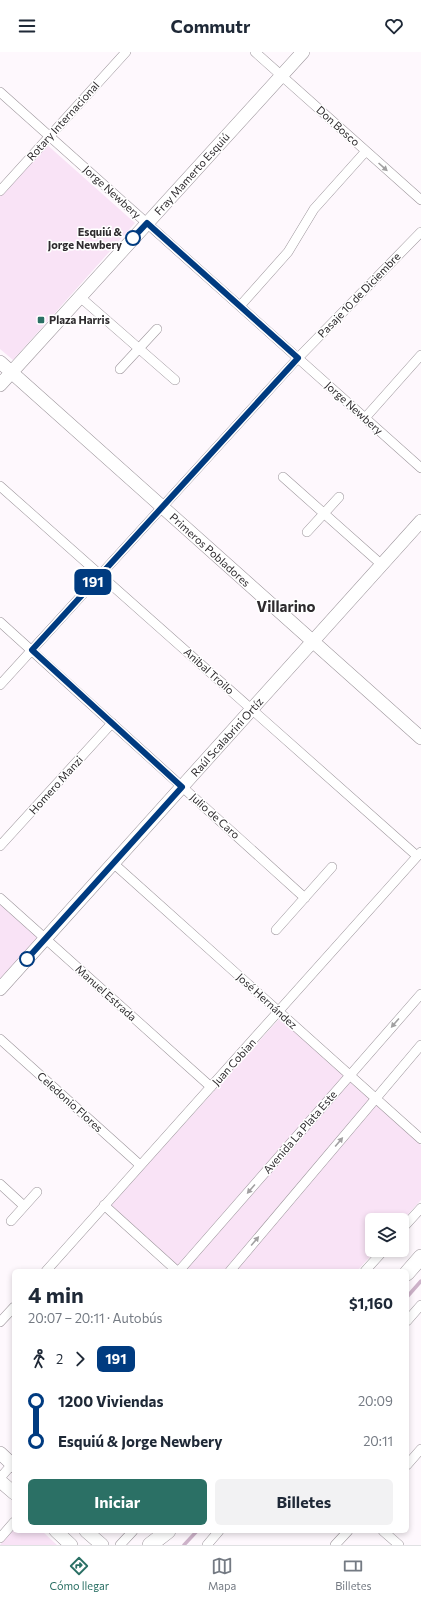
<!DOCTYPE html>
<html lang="es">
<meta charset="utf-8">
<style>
body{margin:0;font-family:Commissioner,sans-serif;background:#f2f2f3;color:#1f2937;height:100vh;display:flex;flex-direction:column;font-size:15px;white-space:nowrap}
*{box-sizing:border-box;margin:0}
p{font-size:13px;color:#747a83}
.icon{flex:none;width:22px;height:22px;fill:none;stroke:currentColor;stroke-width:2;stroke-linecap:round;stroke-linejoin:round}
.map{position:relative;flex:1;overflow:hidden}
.details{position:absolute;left:12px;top:1217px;width:397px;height:264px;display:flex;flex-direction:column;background:#fff;border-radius:6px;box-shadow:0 2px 6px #0003}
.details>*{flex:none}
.badge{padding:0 8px;border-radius:6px;font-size:14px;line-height:26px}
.controls{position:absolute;left:365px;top:1161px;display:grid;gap:8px}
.controls a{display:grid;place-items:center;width:44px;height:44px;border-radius:6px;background:#fff;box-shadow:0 2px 6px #0003;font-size:20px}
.map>.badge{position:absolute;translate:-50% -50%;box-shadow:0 0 0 2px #fff}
.legs{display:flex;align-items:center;gap:6px;height:44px;padding:0 16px;font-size:13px}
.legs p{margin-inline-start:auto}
.summary{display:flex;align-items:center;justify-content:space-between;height:68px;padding:0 16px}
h1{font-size:22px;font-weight:700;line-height:30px}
.button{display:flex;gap:8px;margin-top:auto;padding:8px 16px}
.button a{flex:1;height:46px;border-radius:6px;background:#2b7065;color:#fff;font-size:16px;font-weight:700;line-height:46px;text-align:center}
.button a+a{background:#f2f2f3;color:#1f2937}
ul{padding:0 16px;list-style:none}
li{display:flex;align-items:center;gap:14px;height:40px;font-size:15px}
li i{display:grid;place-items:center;width:6px;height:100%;margin:0 5px;background:currentColor}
li i::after{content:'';width:10px;height:10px;margin:-5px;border:3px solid;border-radius:50%;background:#fff}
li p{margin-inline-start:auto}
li:first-child i{background:linear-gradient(#0000 50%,currentColor 0)}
li:last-child i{background:linear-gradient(currentColor 50%,#0000 0)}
header{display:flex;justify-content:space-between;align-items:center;height:52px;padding:0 16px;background:#fff;font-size:18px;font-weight:700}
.dock{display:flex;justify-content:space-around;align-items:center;height:56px;border-top:1px solid #e0e1e3;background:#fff;font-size:11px;color:#747a83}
.dock a{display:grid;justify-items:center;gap:2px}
.dock .active{color:#2b7065}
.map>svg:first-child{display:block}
.green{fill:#f9e3f6}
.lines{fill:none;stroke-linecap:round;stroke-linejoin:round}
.stream{stroke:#cdb2c9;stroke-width:3.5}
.street-casing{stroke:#9c959b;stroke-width:10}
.secondary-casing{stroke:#9c959b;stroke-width:14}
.primary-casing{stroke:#9c959b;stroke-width:16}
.street{stroke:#fff;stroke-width:9}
.secondary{stroke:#fff;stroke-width:13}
.primary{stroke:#fff;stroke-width:15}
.oneway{fill:#a1a0a1}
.line-1-casing{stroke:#fff;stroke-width:9}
.line-1{stroke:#003b80;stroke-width:6}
.stop-1-dot{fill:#fff;stroke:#003b80;stroke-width:2}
.poi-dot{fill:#2b7065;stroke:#fff;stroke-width:1.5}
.labels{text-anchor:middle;stroke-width:3;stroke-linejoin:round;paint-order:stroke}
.street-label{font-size:11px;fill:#2e2b2e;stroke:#fff}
.stop-label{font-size:11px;font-weight:bold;fill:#2e2b2e;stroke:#fff;text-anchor:end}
.poi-label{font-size:11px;font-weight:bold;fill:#2e2b2e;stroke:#fff;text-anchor:start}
.district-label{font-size:15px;font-weight:bold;fill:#2e2b2e;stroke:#fff}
</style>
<header><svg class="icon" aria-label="menu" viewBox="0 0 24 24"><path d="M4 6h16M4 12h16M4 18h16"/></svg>Commutr<svg class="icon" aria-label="heart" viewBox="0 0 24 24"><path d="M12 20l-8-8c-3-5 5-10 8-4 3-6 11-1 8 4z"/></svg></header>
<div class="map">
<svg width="421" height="1493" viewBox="0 0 421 1493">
<rect width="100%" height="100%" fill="#fef8fd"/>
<path class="green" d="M45,91l90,80 -122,137 -13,-11v-155z
M0,846l45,41 -45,50z
M280,966l141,127v55l-19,21v-1h-30v30h4l-19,21h-173l-73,-66z
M14,1476v3h28l15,14h-57z"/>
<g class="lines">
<path class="stream" d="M407,1245l14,-16
M184,1493l13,-14"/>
<g class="street-casing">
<path id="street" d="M255,0l166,148
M0,40l421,376
M0,139l126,-139
M80,245l95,83
M240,254l48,-54 26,-43 52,-58
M120,317l37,-40
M365,366l56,-63
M283,425l99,88
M0,434l417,370
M307,480l32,-35
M0,570l305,276
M0,633l298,-327 123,-126
M0,794l112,-123
M113,811l308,276
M0,846l211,189
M276,878l56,-63
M0,987l140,126
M0,1132l24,22
M104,1153l73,66
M11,1169l26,-29
M402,1177l19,-21
M46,1219l375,-419
M179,1219l242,-277
M230,1219l191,-226
M365,1219l19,-21
M407,1269l14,-16
M0,1270l14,-15
M407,1413l14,-16
M0,1426l14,-16
M383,1479l16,14
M0,1486l14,-16
M120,1493l13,-14
M207,1493l12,-14
M335,1493l13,-14"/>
</g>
<g class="secondary-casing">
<path id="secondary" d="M0,310l421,376
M0,333l303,-333
M0,937l421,-468
M0,1401l14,13
M0,1429l14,12
M56,1479l15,14
M86,1479l16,14"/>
</g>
<g class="primary-casing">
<path id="primary" d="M407,1221l14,-16
M150,1493l18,-14"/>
</g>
<use href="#street" class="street"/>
<use href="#secondary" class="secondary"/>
<use href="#primary" class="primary"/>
</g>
<defs><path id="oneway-solid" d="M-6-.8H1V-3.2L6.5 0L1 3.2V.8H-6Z"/></defs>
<g class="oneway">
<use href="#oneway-solid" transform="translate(383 115) rotate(42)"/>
<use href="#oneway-solid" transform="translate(395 971) rotate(131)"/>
<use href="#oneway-solid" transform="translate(339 1090) rotate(-50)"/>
<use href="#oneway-solid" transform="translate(251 1137) rotate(131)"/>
<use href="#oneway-solid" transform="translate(255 1189) rotate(-50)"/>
</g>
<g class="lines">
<g class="line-1-casing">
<path id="line-1" d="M27,907l155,-172 -150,-137 266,-292 -151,-135 -14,15"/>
</g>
<use href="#line-1" class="line-1"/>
</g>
<g class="stop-1-dot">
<circle cx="133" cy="186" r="7"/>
<circle cx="27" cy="907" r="7"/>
</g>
<rect class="poi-dot" x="37" y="264" width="8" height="8" rx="2"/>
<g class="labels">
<g class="street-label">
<text transform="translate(63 69) rotate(-48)" y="4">Rotary Internacional</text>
<text transform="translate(338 74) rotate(42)" y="4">Don Bosco</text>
<text transform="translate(192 122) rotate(-48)" y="4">Fray Mamerto Esquiú</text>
<text transform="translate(112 140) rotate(42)" y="4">Jorge Newbery</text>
<text transform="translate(359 243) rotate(-46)" y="4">Pasaje 10 de Diciembre</text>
<text transform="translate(354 356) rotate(42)" y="4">Jorge Newbery</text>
<text transform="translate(210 498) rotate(42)" y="4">Primeros Pobladores</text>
<text transform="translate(209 619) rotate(42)" y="4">Anibal Troilo</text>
<text transform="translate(227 685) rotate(-48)" y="4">Raúl Scalabrini Ortíz</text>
<text transform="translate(56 733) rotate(-48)" y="4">Homero Manzi</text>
<text transform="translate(215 764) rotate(42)" y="4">Julio de Caro</text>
<text transform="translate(106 941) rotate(42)" y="4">Manuel Estrada</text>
<text transform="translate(267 949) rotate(42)" y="4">José Hernández</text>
<text transform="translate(234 1010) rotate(-48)" y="4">Juan Cobian</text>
<text transform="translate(70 1050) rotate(42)" y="4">Celedonio Flores</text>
<text transform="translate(300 1080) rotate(-49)" y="4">Avenida La Plata Este</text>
</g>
<g class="stop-label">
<text x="122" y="184">Esquiú &amp;<tspan x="122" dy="13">Jorge Newbery</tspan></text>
</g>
<g class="poi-label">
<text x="49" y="272">Plaza Harris</text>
</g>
<g class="district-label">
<text x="286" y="560">Villarino</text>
</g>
</g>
</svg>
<div class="controls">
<a><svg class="icon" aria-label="layers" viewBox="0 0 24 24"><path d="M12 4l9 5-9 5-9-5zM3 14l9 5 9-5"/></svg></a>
</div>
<b class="badge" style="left:93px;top:530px;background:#003b80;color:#fff">191</b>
<section class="details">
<div class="summary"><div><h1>4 min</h1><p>20:07 – 20:11 · Autobús</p></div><b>$1,160</b></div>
<div class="legs"><svg class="icon" aria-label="walk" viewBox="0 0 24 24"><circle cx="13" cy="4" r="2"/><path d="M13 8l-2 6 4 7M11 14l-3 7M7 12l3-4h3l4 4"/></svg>2<svg class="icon" aria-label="forward" viewBox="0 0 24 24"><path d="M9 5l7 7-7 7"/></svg><b class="badge" style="background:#003b80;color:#fff">191</b></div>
<ul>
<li><i style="color:#003b80"></i><b>1200 Viviendas</b><p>20:09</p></li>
<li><i style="color:#003b80"></i><b>Esquiú &amp; Jorge Newbery</b><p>20:11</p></li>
</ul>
<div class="button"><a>Iniciar</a><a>Billetes</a></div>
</section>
</div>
<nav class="dock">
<a class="active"><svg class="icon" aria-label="directions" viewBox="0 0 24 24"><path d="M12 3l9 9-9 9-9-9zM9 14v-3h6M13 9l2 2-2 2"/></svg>Cómo llegar</a>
<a><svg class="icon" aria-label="map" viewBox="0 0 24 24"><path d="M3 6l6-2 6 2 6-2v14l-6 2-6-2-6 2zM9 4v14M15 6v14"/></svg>Mapa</a>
<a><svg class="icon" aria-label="tickets" viewBox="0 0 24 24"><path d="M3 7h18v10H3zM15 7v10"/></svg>Billetes</a>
</nav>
